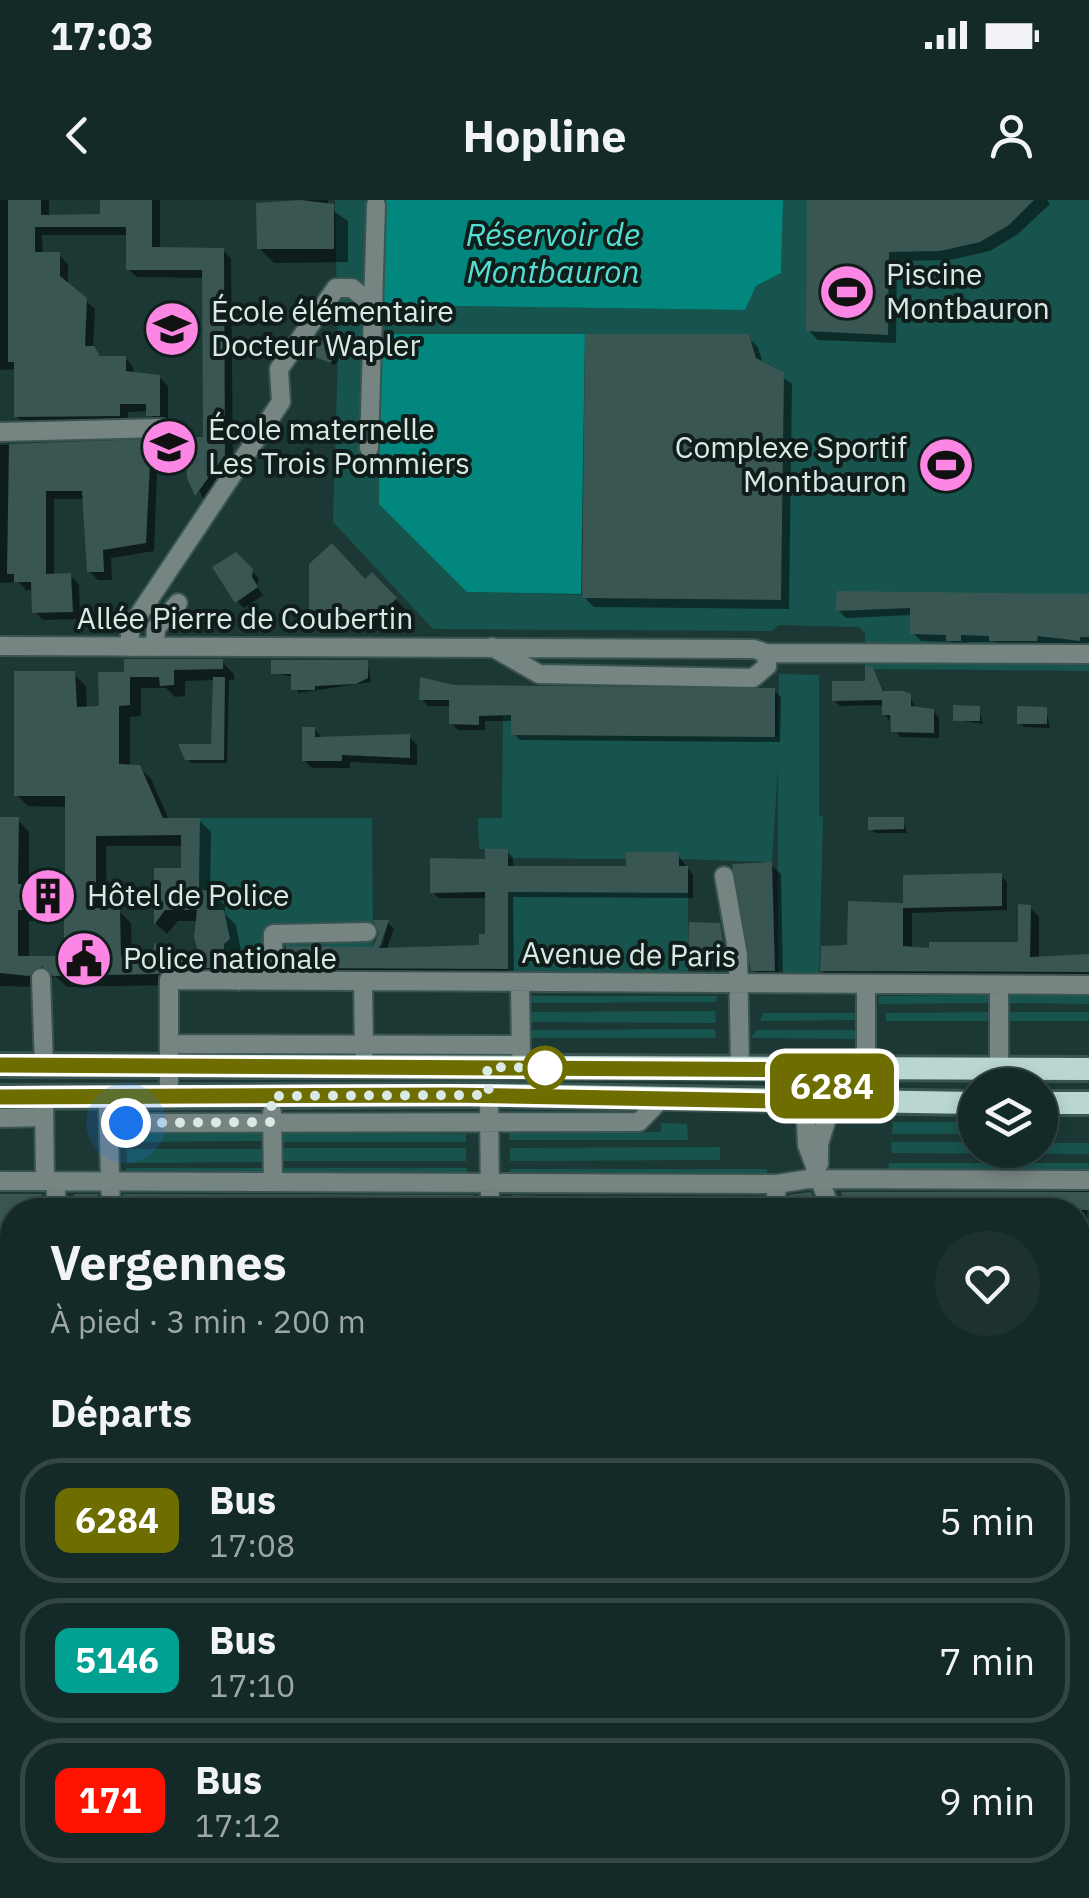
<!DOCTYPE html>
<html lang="fr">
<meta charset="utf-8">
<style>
body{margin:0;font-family:"IBM Plex Sans",sans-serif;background:#1d3230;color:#f1f3f6;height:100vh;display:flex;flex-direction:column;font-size:38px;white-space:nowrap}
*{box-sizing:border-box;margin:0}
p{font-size:32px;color:#9da7a8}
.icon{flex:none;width:55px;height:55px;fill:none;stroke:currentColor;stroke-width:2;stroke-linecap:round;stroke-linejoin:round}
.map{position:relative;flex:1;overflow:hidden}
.panel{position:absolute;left:0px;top:998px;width:1090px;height:702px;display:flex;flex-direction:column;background:#142a28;border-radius:40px 40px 0 0;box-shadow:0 5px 15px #0003,0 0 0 2px #334645}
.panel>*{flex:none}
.badge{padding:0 20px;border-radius:15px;font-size:35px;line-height:65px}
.fabs{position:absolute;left:958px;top:868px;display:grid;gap:20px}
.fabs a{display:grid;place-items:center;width:100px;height:100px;border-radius:50%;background:#142a28;box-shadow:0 5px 15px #0003,0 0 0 2px #334645;font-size:50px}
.you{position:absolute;width:50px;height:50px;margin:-25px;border:8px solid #fff;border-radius:50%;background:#1a73e8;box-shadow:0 0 0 15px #1a73e833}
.map>.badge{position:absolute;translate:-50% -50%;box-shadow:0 0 0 5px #fff}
h2{padding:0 50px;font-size:38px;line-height:90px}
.round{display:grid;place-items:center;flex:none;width:105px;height:105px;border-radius:52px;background:#1d3230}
.summary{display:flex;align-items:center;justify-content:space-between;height:170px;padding:0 50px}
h1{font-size:48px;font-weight:700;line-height:75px}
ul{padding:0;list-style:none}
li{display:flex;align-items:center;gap:30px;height:125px;margin:0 20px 15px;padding:0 30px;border:5px solid #334645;border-radius:40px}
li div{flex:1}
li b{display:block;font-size:38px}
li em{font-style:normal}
li .badge{min-width:110px;font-weight:700;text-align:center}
.status{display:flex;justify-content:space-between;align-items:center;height:70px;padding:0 50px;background:#142a28;direction:ltr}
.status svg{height:28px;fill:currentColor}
header{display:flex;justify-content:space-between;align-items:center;height:130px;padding:0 50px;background:#142a28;font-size:45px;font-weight:700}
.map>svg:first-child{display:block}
.green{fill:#18544e;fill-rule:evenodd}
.water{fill:#01877d}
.shadow{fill:#0007;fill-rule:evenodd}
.building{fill:#395653;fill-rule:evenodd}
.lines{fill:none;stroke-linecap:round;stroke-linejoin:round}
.minor-casing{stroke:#395451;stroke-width:22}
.major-casing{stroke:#395451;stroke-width:28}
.minor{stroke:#768482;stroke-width:18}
.major{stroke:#bad6d1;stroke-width:22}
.rail-casing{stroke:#98adaa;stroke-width:9}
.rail{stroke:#101d1b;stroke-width:5;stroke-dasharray:15;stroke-linecap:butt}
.line-casing{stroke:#fff;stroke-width:22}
.line{stroke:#6e6e00;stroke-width:15}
.walk{stroke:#d8e9e6;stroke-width:10;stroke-dasharray:0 18}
.stop-dot{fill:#fff;stroke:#6e6e00;stroke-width:5}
.labels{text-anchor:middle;stroke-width:8;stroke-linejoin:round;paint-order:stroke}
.poi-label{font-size:30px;fill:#d8e9e6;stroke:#101d1b;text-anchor:start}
.street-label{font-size:30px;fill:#d8e9e6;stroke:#101d1b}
.water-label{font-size:32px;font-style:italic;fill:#53e0d2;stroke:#101d1b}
</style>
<div class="status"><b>17:03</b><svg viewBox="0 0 49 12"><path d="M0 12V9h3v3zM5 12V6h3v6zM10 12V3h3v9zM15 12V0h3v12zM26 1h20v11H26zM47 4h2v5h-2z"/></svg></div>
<header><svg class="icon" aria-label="back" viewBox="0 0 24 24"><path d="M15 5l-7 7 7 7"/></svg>Hopline<svg class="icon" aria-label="person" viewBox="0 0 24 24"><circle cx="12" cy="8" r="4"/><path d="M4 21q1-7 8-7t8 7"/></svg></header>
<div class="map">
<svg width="1089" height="1698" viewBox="0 0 1089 1698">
<rect width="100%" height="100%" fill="#1b3835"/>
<path class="green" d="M335,0h49l-1,105 362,5 11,-24 25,-13 2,-73h306v471l-224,-2v-36l-6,-6 -80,-2 -7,6 -339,-2 -100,-107 5,-171zM381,134h368l8,24 26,13 -2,229 -314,-8z
M779,474l40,1v141l4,1 -4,161h-41v-210l-6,94 -93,-3 -1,-7h-51l-1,7 -118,-1 -1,-9h-28l-1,-31h24l1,-103h8l1,20 266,2z
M200,618h172l1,130 -92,-2 -1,31h-66v-19l10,-1v-13l6,-5 -6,-29h-9l-1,-19h-15z
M508,692l180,1v85l-180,-1z
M993,795v8l-115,1 1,-8z
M1006,795h83v9l-83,-1z
M526,796h191l-1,6 -190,1z
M715,811l1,12 -191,-1v-10z
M993,812l1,9h-108v-8z
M1006,812h83v9h-83z
M763,813h95v7l-98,1z
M715,829l1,9h-191v-8z
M756,830h102l-1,9 -106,-1z
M893,922h82v12h-83z
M661,923l26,1 1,16h-179v-7l152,-1z
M126,933h143v8l-142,1z
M277,933l189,1v8h-189z
M891,942h84v8h65v-7h49v11l-197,-1z
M720,947v13l-210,1v-13z
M276,948h190v13h-190z
M127,949h143v13l-143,1z
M889,963h200v11l-201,-1z
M126,968h143v8l-142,1z
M277,968h190v9h-190z
M510,969h257v8l-257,-1z
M1078,1047h11l-1,72 -3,-23 -7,1z
M0,1148h12v100l-12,-8z
M1089,1164v92l-11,2v-92z"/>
<path class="water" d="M384,0h399l-2,73 -25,13 -11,24 -363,-5z
M380,134h205l-4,260 -114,-2 -88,-88z"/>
<path class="shadow" d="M0,0h49v17h53v-17h58v50h63l8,9 2,205 -28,38 -16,-32 -32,1 -3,80 -43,7 1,22h-14l-9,-9 -4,-72h-31v77l16,-1 9,9 1,35 -37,1 -8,-8 -1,-22h-8l-8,-8 -18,1v-138l205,-5 -1,-162 -67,-1 -9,-8 1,-34h-87l1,19 16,1 9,9v21l27,24 -2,39 10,10h22l8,9v7l26,3 9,9v37l-11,1 -8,-13 -21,1v11l-103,1 -9,-8v-47l-16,1z
M303,0h25v7l20,14v41l-74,1 -15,-15 44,-42z
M810,0h237l3,4 -32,30 -28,17 -40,9 -53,1 -1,82 -78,-3 -10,-10z
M748,137l10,10 5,17 29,20 -3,225 -195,-2 -10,-10z
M336,152l4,5 -5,8 -26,-12z
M235,355l24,23 -2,8 6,9 -19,13 -7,-7z
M372,375l33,34 -22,22 -11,-1 -7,-6 -43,1 -10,-10z
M1089,396v49l-90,3 -5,-6h-26v6h-11l-6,-6 -30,-1 -8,-8v-18l-67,3 -8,-8z
M222,462l12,12v6h-5l-2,83h-36l-4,-4 27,-12 1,-67 -30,1v15l-10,1 -9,-9h-25v28l-11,1v50h9l12,12 18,41h30l12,12 -1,61 15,12v9l11,11 5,26 -6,5v13h-10v10l-54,6 -104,2 -12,-11 -14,11 -41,-1v-166h18l11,12v54h38v-79l-39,-1 -12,-12 58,-120 12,12 1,23h15l24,-35zM106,646h78v25l-28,-1v54l11,10 11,-13h20l4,37 -70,1 -1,-36 -12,-12h-12zM29,721h38v37l-38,1z
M367,462l4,20 -73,11 -4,-16 -21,-4z
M871,468l15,26 24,2 6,13 17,2 6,6v21l-39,-1 -15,-23v-9l-45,1 -6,-6 34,-17z
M454,488l320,3 7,6 -1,45 -260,-2 -6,-6v-13h-29v9h-27l-7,-7v-17h-23l-6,-7z
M979,508l4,16 -27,-4z
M1046,509l4,19 -26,-1 -5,-4z
M314,529l9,10 85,-3 9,9v20l-67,-3v6h-38l-8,-8z
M903,620l4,13h-32l-4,-4z
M507,651l6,7v11l116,-1 49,-13 15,20v23l-180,-1 1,78 -219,-1 -7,-7 94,-21 6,-23 6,6 -8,22 95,-3 7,-12v-38h-49l-7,-6z
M771,665l10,9 2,105h-20l-10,-10z
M1001,676l6,6v28l-95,3v36l108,-5 10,-37 9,10v42l50,-2v24l-257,-1 -10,-10 80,-64 4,3v-32z
M718,725l10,32h-33l-5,-5z
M1089,991l-6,76 6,6v18l-11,2v-83h-229l-5,-16z
M0,995l41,1 9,9v5h-38v146h-12z
M472,998l9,12h-355z
M514,998h26l8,12h-34z
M0,1200l5,5v39l-5,-3z
M1089,1270v54l-11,-47v-4z
M0,1297l12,8v90l-12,-1z
M1078,1449l11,9v110l-11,-5z
M0,1451h12v88l-12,-1z
M1078,1592h11v40l-6,1 6,9v56h-8l-3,-12z
M0,1602h12v49h-12z
M39,1688h41l-1,10h-41z
M104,1688l88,5v-5h51v9l20,1h-160z
M316,1688h90l-9,10h-65z
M442,1688h60l-7,10 -12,-5 -4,5h-46z
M526,1688h69l8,10h-83z
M686,1688h36l-1,10h-19z
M736,1688h34v10h-33z
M794,1688h205v10h-119l-2,-10 -25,6 1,4h-60z
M1013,1688h37l4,10h-38z"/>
<path class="building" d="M8,0h33v15l59,-1v-14h52v47l72,1 1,207 -30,41 -8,-18 -1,-15h-36l-4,80 -43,7 1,22h-17l-5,-81h-36v83l25,-1 2,39 -41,1 -1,-31h-17v-8h-7l2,-130 194,-7 -1,-167h-76v-43h-91v25h25v24l27,22 -2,48h9l6,10h26v15l34,4v41h-14v-12h-26v12l-106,1v-55h-6z
M301,0l33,4v45h-77l-1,-46z
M807,0h227l-25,25 -29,17 -40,9 -51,1 -1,83 -82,-4z
M585,134h164l7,24 28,14 -3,228 -199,-2z
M317,136l21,15 -8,12 -24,-10z
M332,343l33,36 7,-7 25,26 -24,24h-13l-6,-7 -45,1v-52z
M236,352l17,17 -1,8 6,10 -23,16 -23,-36z
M837,391l252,3v43h-9v4l-42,-5 -1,5h-48v-5l-28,-1v6h-15v-6l-36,-1v-26l-75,3z
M124,459h99v10l-49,1v15l-14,1 -1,-9h-29v28l-11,1v58l21,1 23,53h37l-1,72 15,1 1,19h9l6,29 -6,5v14h-10v10h-45l-11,6 -105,2 -11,-10 -13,10 -29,-3v-156h19l-1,67 47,-1v-87h-51v-125h61l2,36 22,-1 -1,-34h26zM181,635v33h-27v57l11,-15h32l-3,27 5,18 -32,1 -13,-14v15l-33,-1 -1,-48h-24v-72zM18,710h46v46h-46z
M271,460h97v18l-12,6 -41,2v4h-24v-16h-20z
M865,466h7l11,25h20l8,3v12l23,3v24l-43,-1 -1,-17h-8v-15l-50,1v-20h33z
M213,477h12l-1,83h-39l-7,-16h33z
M420,477l34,8 321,3v49l-264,-2v-20l-32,1v9l-30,-1v-24h-30z
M953,505l27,1v15h-27z
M1017,506l30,1v17h-30z
M302,527h13v10l95,-3v24l-68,-3v6h-40z
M868,617h36v12l-36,1z
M485,649h23v17h118v-14h53v14h9v27l-180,-1v77l-222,-1v-22l87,1 6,-14 -6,-13h16l-10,28 100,-3v-11h6v-42l-55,1v-35l55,1z
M772,662l3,109h-24l-19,-107z
M1002,673v33l-99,2v-33z
M848,701l55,2v43l26,2v-6h89v-38l13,1 -1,52 59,-3v18l-269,-1 1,-25 26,-1z
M689,722l31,1 5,31 -37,-1z
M811,992l7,18h-30l1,-15z
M841,992h248v18h-242z
M0,994h42v12h-26l-4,4v138h-12z
M74,994h24v16h-24z
M123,994l350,1v15h-350z
M511,995l30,1 1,13 -31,1z
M592,996h172l-1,14h-171z
M0,1294l12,8v86h-12z
M12,1448v86l-12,-2v-83z
M0,1599h12v46l-12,-1z"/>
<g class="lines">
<g class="minor-casing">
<path id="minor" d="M0,232l162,-4
M369,248l7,-243
M0,446l754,3 12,4 323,1
M130,447v-19l151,-226 -2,-33 57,-81h16l23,19
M155,447l1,-19 22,-25
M492,447l47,27 214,4 14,-12 -1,-13
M724,676l14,79 2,113
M41,778l3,88
M239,781v-13l34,1v-35l94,-2
M363,783l1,69
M520,784l1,69
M866,786v84
M999,786v83
M170,844l350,1
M489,895l1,115
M44,897l1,84
M169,898v-118l920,5
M805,902l2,43 24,65
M108,906l3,104
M108,909l18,14 513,-1 24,-25
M272,912l1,69
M0,918l44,-1
M819,964v-20l13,-42
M0,981l777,3 31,-5 281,1
M56,1010v-29
M775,1010l2,-26
M1078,1578h11
M1062,1688l3,10
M605,1690l2,-2
M84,1698l1,-10
M412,1698l9,-10
M718,1698l1,-10
M775,1698l2,-10"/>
</g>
<g class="major-casing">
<path id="major" d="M0,865l1089,4
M0,897l489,-2 486,8
M1040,903h49
M0,1266l12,8
M648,1688l16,10"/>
</g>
<use href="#minor" class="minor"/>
<use href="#major" class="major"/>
<g class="rail-casing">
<path id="rail" d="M1078,1425h11
M0,1434l12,-1"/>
</g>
<use href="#rail" class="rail"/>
</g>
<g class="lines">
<g class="line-casing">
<path id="line" d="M0,865l832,5v32l-382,-7 -450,2"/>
</g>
<use href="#line" class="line"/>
<path class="walk" d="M126,923l146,-1 -1,-26 218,-1 -2,-28 58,1"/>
</g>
<defs>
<g id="stadium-disc" transform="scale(2.875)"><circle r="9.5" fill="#fc86e3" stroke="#101d1b"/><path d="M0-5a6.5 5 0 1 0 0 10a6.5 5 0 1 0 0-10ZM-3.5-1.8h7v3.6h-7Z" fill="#111"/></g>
<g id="school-disc" transform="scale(2.875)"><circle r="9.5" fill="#fc86e3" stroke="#101d1b"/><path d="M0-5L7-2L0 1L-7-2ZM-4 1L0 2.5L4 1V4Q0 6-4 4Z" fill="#111"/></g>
<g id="building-disc" transform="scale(2.875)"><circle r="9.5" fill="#fc86e3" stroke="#101d1b"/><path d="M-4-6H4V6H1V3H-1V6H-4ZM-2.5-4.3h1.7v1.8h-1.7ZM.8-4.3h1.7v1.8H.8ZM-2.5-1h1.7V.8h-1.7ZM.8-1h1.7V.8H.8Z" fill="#111"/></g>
<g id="civic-disc" transform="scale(2.875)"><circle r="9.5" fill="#fc86e3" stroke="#101d1b"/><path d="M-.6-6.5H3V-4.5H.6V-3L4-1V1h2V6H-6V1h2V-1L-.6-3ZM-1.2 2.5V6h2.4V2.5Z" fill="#111"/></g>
</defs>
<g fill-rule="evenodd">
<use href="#stadium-disc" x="847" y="92"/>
<use href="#school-disc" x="172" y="129"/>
<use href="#school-disc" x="169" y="247"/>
<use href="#stadium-disc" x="946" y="265"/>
<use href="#building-disc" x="48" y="696"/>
<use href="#civic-disc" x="84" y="759"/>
</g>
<circle class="stop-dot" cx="545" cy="868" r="20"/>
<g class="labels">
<g class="poi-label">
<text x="886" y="85">Piscine<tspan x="886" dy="34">Montbauron</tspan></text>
<text x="211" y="122">École élémentaire<tspan x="211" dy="34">Docteur Wapler</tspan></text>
<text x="208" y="240">École maternelle<tspan x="208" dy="34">Les Trois Pommiers</tspan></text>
<text x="907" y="258" text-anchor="end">Complexe Sportif<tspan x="907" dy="34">Montbauron</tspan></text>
<text x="87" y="706">Hôtel de Police</text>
<text x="123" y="769">Police nationale</text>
</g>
<g class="street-label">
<text x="245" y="429">Allée Pierre de Coubertin</text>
<text transform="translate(629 755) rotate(1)" y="10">Avenue de Paris</text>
</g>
<g class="water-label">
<text x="553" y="46">Réservoir de<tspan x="553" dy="37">Montbauron</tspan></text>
</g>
</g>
</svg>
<div class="fabs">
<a><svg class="icon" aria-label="layers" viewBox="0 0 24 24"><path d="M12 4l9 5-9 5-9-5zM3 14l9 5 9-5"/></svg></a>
</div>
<div class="you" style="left:126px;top:923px"></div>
<b class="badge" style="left:832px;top:886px;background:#6e6e00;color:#fff">6284</b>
<section class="panel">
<div class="summary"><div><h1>Vergennes</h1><p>À pied · 3 min · 200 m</p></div><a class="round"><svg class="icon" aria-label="heart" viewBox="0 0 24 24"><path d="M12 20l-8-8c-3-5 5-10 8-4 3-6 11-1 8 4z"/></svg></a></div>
<h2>Départs</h2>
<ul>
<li><span class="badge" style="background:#6e6e00;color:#fff">6284</span><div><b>Bus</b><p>17:08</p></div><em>5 min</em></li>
<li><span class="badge" style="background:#00a092;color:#fff">5146</span><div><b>Bus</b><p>17:10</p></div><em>7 min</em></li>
<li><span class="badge" style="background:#ff1300;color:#fff">171</span><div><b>Bus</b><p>17:12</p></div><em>9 min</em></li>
</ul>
</section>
</div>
